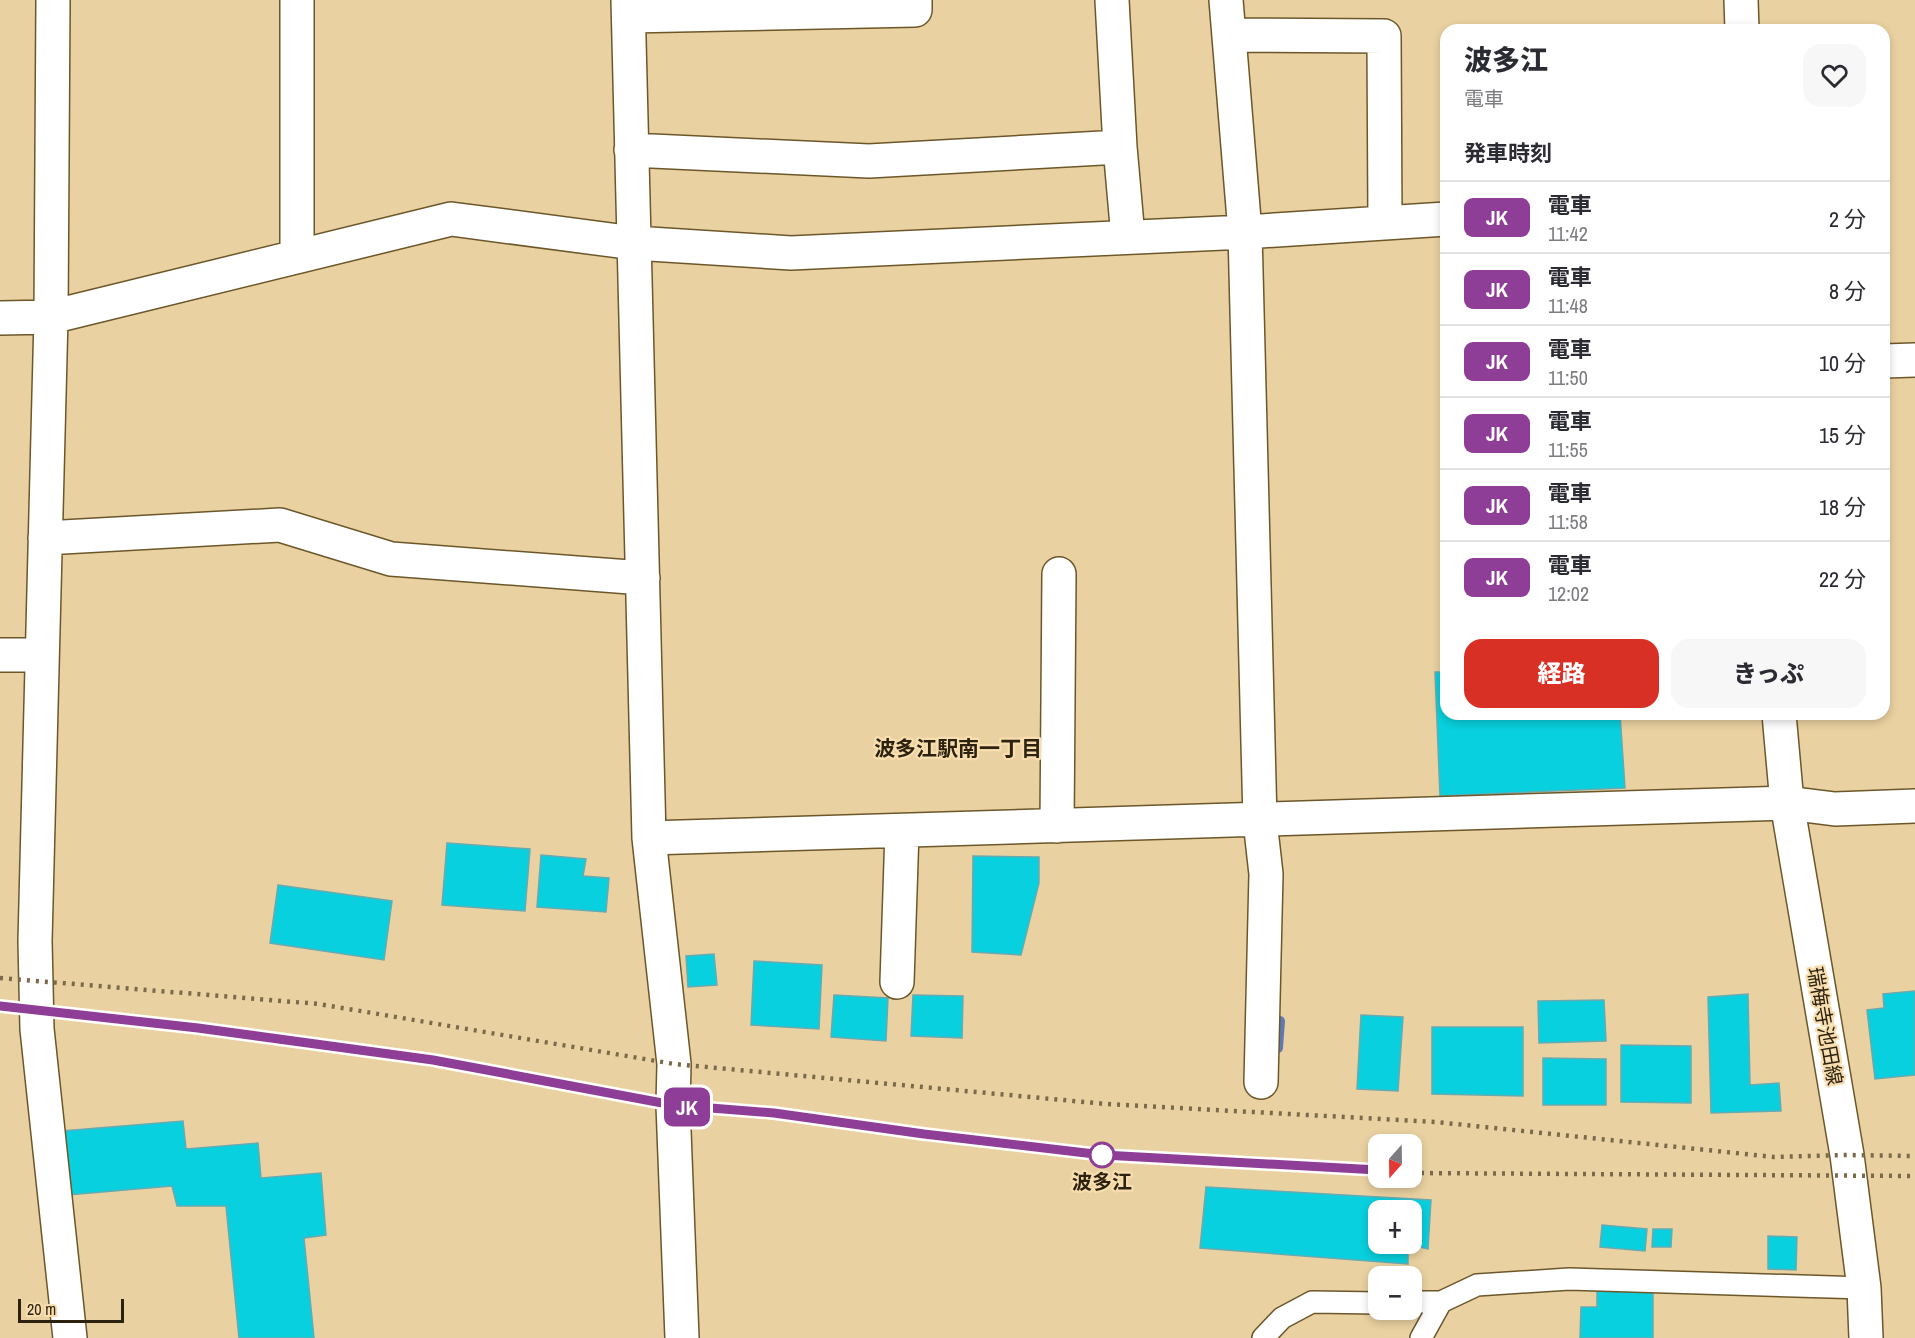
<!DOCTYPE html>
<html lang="ja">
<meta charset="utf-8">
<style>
body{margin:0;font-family:"Archivo Narrow","Noto Sans JP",sans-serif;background:#f7f7f7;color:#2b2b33;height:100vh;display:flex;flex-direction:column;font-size:22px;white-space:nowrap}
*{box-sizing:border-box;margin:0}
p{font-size:20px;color:#7c7c81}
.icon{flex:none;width:33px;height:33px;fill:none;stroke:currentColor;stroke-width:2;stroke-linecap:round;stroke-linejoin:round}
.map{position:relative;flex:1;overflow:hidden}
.panel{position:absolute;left:1440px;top:24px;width:450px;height:696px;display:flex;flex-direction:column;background:#fff;border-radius:18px;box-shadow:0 3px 9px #0003}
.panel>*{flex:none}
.badge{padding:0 12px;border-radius:9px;font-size:21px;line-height:39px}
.needle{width:39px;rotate:200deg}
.tools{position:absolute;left:1368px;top:1134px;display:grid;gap:12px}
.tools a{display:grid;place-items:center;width:54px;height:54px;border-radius:12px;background:#fff;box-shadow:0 3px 9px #0003;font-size:30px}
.scale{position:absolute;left:18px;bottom:15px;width:106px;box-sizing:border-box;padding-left:6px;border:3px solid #2c220f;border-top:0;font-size:16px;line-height:21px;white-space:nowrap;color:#2c220f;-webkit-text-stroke:4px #f8deae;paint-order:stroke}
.map>.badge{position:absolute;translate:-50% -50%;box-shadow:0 0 0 3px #fff}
h2{padding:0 24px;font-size:22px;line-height:54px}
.round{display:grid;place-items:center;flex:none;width:63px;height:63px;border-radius:18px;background:#f7f7f7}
.overview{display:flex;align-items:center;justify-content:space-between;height:102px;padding:0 24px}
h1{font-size:28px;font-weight:800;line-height:45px}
.action{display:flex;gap:12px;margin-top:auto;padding:12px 24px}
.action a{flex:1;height:69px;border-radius:18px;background:#d93025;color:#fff;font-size:24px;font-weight:800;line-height:69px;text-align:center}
.action a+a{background:#f7f7f7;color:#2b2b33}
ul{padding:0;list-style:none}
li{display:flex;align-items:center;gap:18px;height:72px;padding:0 24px;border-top:2px solid #e1e1e2}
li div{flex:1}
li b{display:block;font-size:22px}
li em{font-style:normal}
li .badge{min-width:66px;font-weight:700;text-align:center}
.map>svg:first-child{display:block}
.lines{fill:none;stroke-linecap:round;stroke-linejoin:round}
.stream{stroke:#607ab0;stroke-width:10}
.building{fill:#09d0de;stroke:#67aab0;stroke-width:1.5;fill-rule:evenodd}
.service-casing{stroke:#6c572a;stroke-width:24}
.minor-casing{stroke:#6c572a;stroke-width:36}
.secondary-casing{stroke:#6c572a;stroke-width:36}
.service{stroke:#fff;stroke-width:21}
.minor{stroke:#fff;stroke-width:33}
.secondary{stroke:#fff;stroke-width:33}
.rail{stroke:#7a6a4b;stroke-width:4.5;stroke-dasharray:3 6;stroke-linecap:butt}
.line-casing{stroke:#fff;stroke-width:14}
.line{stroke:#8f3e97;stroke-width:9}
.stop-dot{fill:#fff;stroke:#8f3e97;stroke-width:3}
.labels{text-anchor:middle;stroke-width:4.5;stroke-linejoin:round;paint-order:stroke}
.street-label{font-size:20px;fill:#2c220f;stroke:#f8deae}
.stop-label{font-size:20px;font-weight:bold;fill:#2c220f;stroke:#f8deae}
.neighbourhood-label{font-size:21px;font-weight:bold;fill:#2c220f;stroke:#f8deae}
</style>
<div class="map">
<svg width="1915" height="1338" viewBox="0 0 1915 1338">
<rect width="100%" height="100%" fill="#ead1a1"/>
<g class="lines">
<path class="stream" d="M1278,1048l2,-27"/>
</g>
<path class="building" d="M1435,672h11v42h174l5,74 -185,8z
M447,843l83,6 -5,62 -83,-6z
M541,855l45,4 -3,17 26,2 -3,34 -69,-5z
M973,856l66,1v26l-18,72 -49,-3z
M278,885l114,16 -8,59 -114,-17z
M714,954l3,31 -29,2 -2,-31z
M754,961l68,4 -3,64 -68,-4z
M1915,991v84l-40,4 -8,-69 17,-2 -1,-14z
M1748,994l2,91 29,-2 2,28 -70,2 -3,-116z
M834,995l54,3 -2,43 -55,-4z
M913,995l50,1 -1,42 -51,-2z
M1604,1000l2,41 -67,2 -1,-42z
M1361,1015l42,2 -5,74 -41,-2z
M1432,1027h91v69l-91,-2z
M1621,1045l70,1v57l-70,-1z
M1543,1058l63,1v46h-63z
M183,1121l3,28 72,-6 3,35 60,-5 5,62 -22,3 10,100h-75l-13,-132h-49l-5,-20 -104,9 -6,-64z
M1206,1187l225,13 -3,49 -20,-5v20l-208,-16zM1378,1210h34v34h-34z
M1602,1225l45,4 -2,22 -45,-4z
M1653,1229h19l-1,18h-19z
M1768,1236l29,1 -1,33 -28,-1z
M1597,1291l56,1v46h-73l1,-31h16z"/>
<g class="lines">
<g class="service-casing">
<path id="service" d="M1412,1302h29l36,-17 92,-6 295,9
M1263,1338l19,-20 30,-16 66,1
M1421,1338l20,-36"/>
</g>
<g class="minor-casing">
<path id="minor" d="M53,0l-2,317 -16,624 2,88 33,309
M628,0l21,838 25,226 -1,41 9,233
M1112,0l8,147
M1226,0l19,232 15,589 6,53 -5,208
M629,16l286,-6v-10
M1229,35l155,1 1,187
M631,150l238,11 251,-14 8,90
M297,256v-256
M0,318l51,-1 400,-98 183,24 157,10 454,-21 201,-13
M1884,361l31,-1
M45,538l235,-13 111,34 252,19
M0,655h42
M1057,826l2,-252
M649,838l1138,-35 48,6 80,-3
M897,982l5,-151"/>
</g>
<g class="secondary-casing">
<path id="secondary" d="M1741,0l1,30
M1779,714l8,89 60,352 17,133 2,50"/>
</g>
<use href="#service" class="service"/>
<use href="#minor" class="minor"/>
<use href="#secondary" class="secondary"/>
<path class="rail" d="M0,978l319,26 355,60 432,40 330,18 338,35 73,-2 68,1
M0,1005l198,23 235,33 240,44 101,8 150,21 179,21 275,15
M1412,1173l503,3"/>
</g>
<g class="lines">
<g class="line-casing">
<path id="line" d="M0,1006l198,22 235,32 240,45 101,8 150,21 179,21 275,15"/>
</g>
<use href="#line" class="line"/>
</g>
<circle class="stop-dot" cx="1102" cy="1155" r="12"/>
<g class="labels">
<g class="street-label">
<text transform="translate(1825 1026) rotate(80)" y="7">瑞梅寺池田線</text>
</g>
<g class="stop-label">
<text x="1102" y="1189">波多江</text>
</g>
<g class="neighbourhood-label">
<text x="958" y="756">波多江駅南一丁目</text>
</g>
</g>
</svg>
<div class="tools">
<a><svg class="needle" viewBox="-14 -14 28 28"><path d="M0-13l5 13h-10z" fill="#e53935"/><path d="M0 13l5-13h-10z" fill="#7c7c81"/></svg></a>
<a>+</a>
<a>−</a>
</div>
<div class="scale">20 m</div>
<b class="badge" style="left:687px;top:1107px;background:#8f3e97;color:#fff">JK</b>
<section class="panel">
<div class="overview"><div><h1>波多江</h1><p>電車</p></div><a class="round"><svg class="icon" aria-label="heart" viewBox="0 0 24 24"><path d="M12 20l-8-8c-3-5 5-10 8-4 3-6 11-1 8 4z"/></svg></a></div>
<h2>発車時刻</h2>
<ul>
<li><span class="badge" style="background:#8f3e97;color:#fff">JK</span><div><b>電車</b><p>11:42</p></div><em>2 分</em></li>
<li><span class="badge" style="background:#8f3e97;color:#fff">JK</span><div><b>電車</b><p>11:48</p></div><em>8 分</em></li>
<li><span class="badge" style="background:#8f3e97;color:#fff">JK</span><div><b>電車</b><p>11:50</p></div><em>10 分</em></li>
<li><span class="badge" style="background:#8f3e97;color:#fff">JK</span><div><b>電車</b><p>11:55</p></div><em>15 分</em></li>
<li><span class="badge" style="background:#8f3e97;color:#fff">JK</span><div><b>電車</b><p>11:58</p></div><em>18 分</em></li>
<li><span class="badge" style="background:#8f3e97;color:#fff">JK</span><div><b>電車</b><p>12:02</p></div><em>22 分</em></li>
</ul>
<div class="action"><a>経路</a><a>きっぷ</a></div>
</section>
</div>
